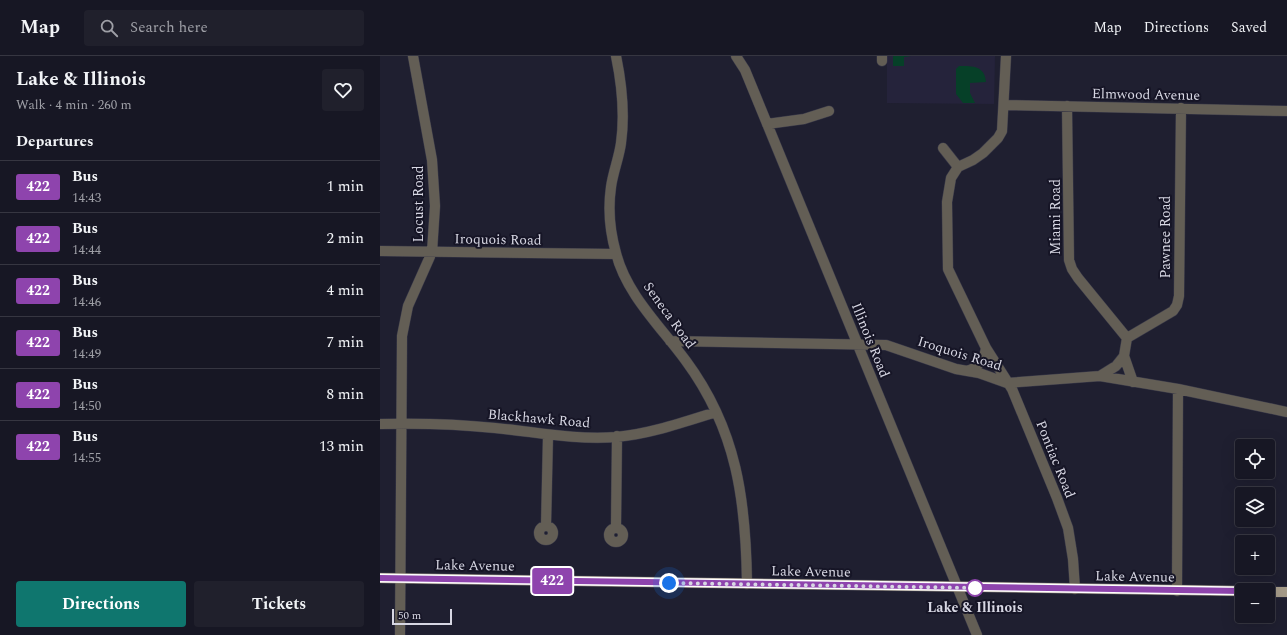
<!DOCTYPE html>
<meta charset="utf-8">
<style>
body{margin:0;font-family:Spectral,serif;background:#20202c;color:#f1f3f6;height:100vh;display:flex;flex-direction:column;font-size:15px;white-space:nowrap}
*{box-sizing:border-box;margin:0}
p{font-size:13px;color:#9e9fa6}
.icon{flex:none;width:22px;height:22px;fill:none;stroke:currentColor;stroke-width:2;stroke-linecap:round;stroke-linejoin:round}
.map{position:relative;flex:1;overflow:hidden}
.drawer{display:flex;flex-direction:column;background:#171724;width:380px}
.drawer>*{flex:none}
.badge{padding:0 8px;border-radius:3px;font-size:14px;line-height:26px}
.tools{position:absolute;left:855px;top:383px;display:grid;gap:8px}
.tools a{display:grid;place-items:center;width:40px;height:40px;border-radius:4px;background:#171724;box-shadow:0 4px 16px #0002,0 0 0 1px #363641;font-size:20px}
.scale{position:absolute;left:12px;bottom:10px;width:60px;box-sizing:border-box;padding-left:4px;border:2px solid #d7d7e3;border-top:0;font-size:11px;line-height:14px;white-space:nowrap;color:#d7d7e3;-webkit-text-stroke:3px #161526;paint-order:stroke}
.you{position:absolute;width:20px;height:20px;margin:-10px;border:3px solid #fff;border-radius:50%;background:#1a73e8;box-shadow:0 0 0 6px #1a73e833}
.map>.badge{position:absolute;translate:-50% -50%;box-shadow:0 0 0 2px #fff}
h2{padding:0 16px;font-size:15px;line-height:36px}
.round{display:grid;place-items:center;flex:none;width:42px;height:42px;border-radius:4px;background:#20202c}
.overview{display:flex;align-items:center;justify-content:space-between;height:68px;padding:0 16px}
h1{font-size:19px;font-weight:700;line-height:30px}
.primary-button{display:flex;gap:8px;margin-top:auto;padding:8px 16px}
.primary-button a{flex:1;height:46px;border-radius:4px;background:#0f766e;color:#fff;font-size:16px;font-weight:700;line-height:46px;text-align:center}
.primary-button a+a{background:#20202c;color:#f1f3f6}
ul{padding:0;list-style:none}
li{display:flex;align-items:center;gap:12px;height:52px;padding:0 16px;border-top:1px solid #363641}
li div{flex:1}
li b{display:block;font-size:15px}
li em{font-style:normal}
li .badge{min-width:44px;font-weight:700;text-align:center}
header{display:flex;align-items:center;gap:24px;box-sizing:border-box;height:56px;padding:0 20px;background:#171724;border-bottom:1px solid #363641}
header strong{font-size:19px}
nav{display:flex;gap:22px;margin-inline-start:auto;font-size:14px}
.search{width:280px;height:36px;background:#20202c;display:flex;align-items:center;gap:10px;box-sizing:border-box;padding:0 14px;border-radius:4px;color:#9e9fa6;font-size:15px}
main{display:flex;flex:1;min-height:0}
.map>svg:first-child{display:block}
.built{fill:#25233b}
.green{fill:#064028}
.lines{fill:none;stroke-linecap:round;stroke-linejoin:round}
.minor-casing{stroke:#393949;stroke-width:11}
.major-casing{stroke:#393949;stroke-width:11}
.minor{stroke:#635e55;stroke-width:10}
.major{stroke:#a59b89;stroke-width:10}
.line-casing{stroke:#fff;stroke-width:9}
.line{stroke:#8e44ad;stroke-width:6}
.walk{stroke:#d7d7e3;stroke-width:4;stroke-dasharray:0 7.2}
.stop-dot{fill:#fff;stroke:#8e44ad;stroke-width:2}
.labels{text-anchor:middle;stroke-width:4;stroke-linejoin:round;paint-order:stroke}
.street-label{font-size:14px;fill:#d7d7e3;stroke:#161526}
.stop-label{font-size:14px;font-weight:bold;fill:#d7d7e3;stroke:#161526}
</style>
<header>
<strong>Map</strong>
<div class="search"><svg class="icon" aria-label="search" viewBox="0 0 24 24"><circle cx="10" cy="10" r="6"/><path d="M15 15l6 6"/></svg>Search here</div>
<nav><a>Map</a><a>Directions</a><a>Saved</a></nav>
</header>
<main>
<section class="drawer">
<div class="overview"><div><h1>Lake &amp; Illinois</h1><p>Walk · 4 min · 260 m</p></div><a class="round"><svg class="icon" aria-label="heart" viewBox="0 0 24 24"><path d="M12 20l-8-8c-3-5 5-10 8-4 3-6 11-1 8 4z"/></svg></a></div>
<h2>Departures</h2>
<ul>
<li><span class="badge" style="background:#8e44ad;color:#fff">422</span><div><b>Bus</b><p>14:43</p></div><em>1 min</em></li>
<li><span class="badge" style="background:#8e44ad;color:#fff">422</span><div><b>Bus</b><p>14:44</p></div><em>2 min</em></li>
<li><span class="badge" style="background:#8e44ad;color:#fff">422</span><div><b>Bus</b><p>14:46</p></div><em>4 min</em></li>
<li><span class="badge" style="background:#8e44ad;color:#fff">422</span><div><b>Bus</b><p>14:49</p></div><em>7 min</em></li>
<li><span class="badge" style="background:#8e44ad;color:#fff">422</span><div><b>Bus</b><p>14:50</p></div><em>8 min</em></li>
<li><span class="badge" style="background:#8e44ad;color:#fff">422</span><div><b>Bus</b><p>14:55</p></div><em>13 min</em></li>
</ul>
<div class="primary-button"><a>Directions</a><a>Tickets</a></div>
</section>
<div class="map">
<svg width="907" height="579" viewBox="0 0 907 579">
<rect width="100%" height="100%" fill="#1f1f30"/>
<path class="built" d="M507,0h108l-1,48 -107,-1z"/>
<path class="green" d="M513,0h18l-7,1v9h-11z
M579,10c14,0 26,0 27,16l-16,1v10l5,10h-12l-7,-9v-25z"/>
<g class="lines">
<g class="minor-casing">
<path id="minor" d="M236,0c6,29 9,58 5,87 -2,15 -8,29 -10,44 -3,21 -1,45 5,66 10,41 46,75 70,108 51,69 60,140 61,223
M356,0l9,14 232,565
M502,0v5
M626,0l-4,75 -4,7 -15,15 -10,7 -15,7 -7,11 -4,24 1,67 38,79 26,41 45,109 11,30 5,31 2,30
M625,49l282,6
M687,50l2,154 3,9 6,9 49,60 -3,18 9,26
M387,68l37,-5 25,-8
M563,92l15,19
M0,195l236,3
M747,282l46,-27 4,-6 2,-9 2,-188
M290,285l216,4 70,24 23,4 28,10 93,-7 78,13 109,23
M587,315c12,-4 17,-11 19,-23
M720,320l16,-10 8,-10
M0,368c39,-1 77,0 115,4 42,4 79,12 121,9 34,-3 68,-15 100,-25
M166,470l2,-90
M159 477a7 7 0 1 1 14 0a7 7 0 1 1-14 0Z
M236,471l1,-91
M229 479a7 7 0 1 1 14 0a7 7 0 1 1-14 0Z
M797,535l1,-202
M20,579l2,-299 6,-30 24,-54 3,-46 -3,-46 -19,-104"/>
</g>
<g class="major-casing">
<path id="major" d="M0,522l862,13
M888,536h19"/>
</g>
<use href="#minor" class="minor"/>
<use href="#major" class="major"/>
</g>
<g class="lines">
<g class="line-casing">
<path id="line" d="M0,522l862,13"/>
</g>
<use href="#line" class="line"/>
<path class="walk" d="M289,527l306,5"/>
</g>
<circle class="stop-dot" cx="595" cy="532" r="8"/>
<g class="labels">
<g class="street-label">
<text transform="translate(766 38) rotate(1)" y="5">Elmwood Avenue</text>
<text transform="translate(38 148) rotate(-90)" y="5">Locust Road</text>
<text transform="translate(675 161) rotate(-90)" y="5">Miami Road</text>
<text transform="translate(785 181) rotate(-90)" y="5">Pawnee Road</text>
<text transform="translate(118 183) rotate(1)" y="5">Iroquois Road</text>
<text transform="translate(290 259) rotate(54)" y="5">Seneca Road</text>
<text transform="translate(491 284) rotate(68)" y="5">Illinois Road</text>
<text transform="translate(580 297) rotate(17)" y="5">Iroquois Road</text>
<text transform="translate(159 362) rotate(5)" y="5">Blackhawk Road</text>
<text transform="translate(676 403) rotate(68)" y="5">Pontiac Road</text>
<text transform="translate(95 509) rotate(1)" y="5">Lake Avenue</text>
<text transform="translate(431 515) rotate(1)" y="5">Lake Avenue</text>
<text transform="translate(755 520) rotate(1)" y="5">Lake Avenue</text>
</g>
<g class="stop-label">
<text x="595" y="556">Lake &amp; Illinois</text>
</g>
</g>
</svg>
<div class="tools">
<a><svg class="icon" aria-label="locate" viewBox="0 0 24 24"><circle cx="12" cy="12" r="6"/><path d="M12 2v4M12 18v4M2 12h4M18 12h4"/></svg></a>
<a><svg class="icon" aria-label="layers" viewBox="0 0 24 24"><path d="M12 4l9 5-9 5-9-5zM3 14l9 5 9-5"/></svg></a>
<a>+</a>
<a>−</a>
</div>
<div class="scale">50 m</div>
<div class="you" style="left:289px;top:527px"></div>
<b class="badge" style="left:172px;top:525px;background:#8e44ad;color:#fff">422</b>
</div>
</main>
